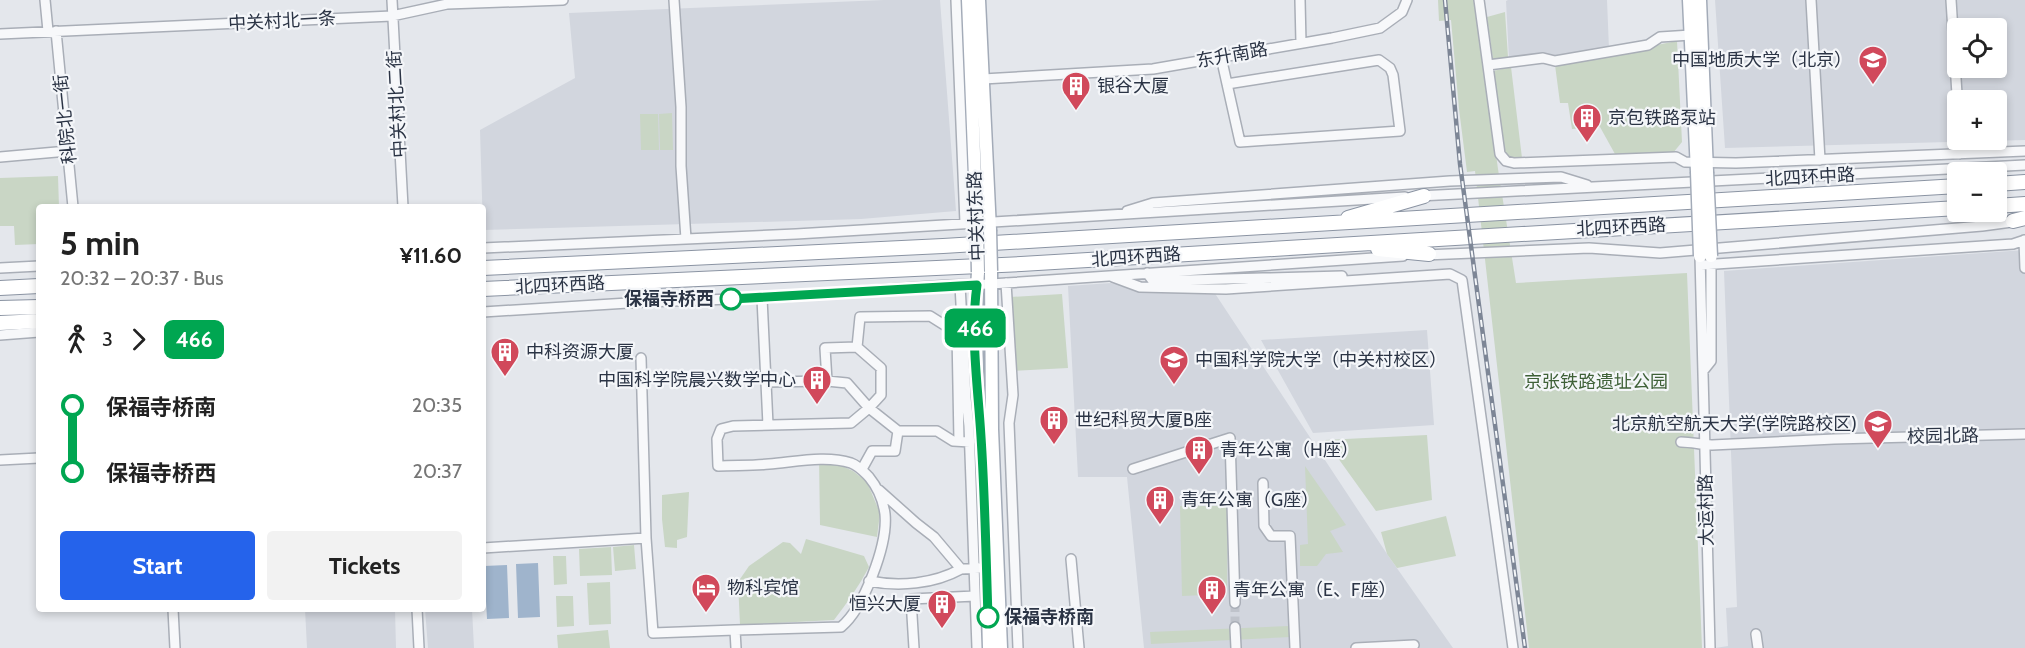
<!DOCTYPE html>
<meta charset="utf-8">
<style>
body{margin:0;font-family:Cabin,"Noto Sans SC",sans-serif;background:#f2f2f2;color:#222;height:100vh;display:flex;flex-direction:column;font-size:22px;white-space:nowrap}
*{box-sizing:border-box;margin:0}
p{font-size:20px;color:#767676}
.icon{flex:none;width:33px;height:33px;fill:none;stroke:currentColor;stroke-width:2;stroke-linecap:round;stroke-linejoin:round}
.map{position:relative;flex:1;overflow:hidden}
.drawer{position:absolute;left:36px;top:204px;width:450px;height:408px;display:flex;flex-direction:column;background:#fff;border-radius:6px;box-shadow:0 3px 9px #0003}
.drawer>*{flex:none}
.badge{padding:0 12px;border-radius:9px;font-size:21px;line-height:39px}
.buttons{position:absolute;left:1947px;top:18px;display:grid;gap:12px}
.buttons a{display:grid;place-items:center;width:60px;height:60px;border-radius:6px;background:#fff;box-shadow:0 3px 9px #0003;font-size:30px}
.map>.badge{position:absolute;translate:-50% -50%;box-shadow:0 0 0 3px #fff}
.legs{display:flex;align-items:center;gap:9px;height:66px;padding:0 24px;font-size:20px}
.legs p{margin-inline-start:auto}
.overview{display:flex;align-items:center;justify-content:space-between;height:102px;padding:0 24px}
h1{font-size:33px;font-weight:800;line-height:45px}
.action{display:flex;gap:12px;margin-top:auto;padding:12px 24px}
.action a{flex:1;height:69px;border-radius:6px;background:#2563eb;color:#fff;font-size:24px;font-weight:800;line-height:69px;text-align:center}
.action a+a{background:#f2f2f2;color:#222}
ul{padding:0 24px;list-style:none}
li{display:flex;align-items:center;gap:21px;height:66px;font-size:22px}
li i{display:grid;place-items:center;width:9px;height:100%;margin:0 8px;background:currentColor}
li i::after{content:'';width:15px;height:15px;margin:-8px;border:4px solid;border-radius:50%;background:#fff}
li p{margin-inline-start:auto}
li:first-child i{background:linear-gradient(#0000 50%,currentColor 0)}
li:last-child i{background:linear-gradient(currentColor 50%,#0000 0)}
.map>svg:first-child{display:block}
.built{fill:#d2d6de;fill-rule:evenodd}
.green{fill:#c9d6c5}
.water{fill:#9fb4cc}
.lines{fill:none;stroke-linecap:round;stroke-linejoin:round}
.minor-tunnel{stroke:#bfc3cb;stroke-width:9;stroke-dasharray:9 4.5;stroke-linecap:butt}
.minor-casing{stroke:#a9aeb7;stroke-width:12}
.major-casing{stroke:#a3abb8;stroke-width:15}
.highway-casing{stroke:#8b94a3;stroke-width:16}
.minor{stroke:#f7f8fa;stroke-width:9}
.major{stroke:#fff;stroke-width:12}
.highway{stroke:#fff;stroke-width:14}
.rail-casing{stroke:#7d8696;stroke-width:4.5}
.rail{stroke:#f4f6f9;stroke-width:2;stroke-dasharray:7;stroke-linecap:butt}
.major-bridge-casing{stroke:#a3abb8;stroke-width:15;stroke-linecap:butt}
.major-bridge{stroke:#fff;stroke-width:12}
.line-1-casing{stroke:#fff;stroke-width:14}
.line-1{stroke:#00a651;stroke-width:9}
.stop-1-dot{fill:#fff;stroke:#00a651;stroke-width:3}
.labels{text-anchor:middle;stroke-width:4.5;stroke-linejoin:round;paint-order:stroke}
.street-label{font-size:18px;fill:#2b3445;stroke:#f4f6f9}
.poi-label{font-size:18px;fill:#2b3445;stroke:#f4f6f9;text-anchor:start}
.stop-label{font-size:18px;font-weight:bold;fill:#2b3445;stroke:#f4f6f9;text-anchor:end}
.park-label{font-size:18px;fill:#3f6138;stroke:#f4f6f9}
</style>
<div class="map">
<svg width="2025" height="648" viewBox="0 0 2025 648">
<rect width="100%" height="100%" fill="#e4e7ec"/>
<path class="built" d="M884,0h56l16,211 -95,8 -378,11 -3,-100 95,-52 -6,-65z
M1508,0h99l2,49 -54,9 -46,1 -3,-58z
M1715,0h310v140l-300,8zM1958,28h38v40h-38zM1958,100h38v40h-38z
M2025,250v398h-310l13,-2 -2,-38 11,-1 -13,-336z
M1111,283l30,7 73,2 173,262 66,94h-309l-17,-171h-49l-10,-191z
M1427,330l7,95 -121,8 -52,-93z
M305,609h90l1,39h-89z
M425,609h47l2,39h-46z"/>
<path class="green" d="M1438,0h37l23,169 18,114 171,-10 15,375h-173l-54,-477 -8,1 -8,-63 -8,-89 -12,1z
M1505,12l3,45 -15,2 -6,-42z
M1677,41l5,101 -9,11 -58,1 -15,-27 -28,2 -4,-26h-8l-5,-38z
M1511,67l11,91h-13l-7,-7 -9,-80z
M672,113l1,37h-13l-1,-36z
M640,114h18l1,36h-18z
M58,176l1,31h-20v37l-24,1 -1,-19h-14v-48z
M1062,294l6,74 -56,3 -2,-74z
M1427,435l5,65 -56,11 -51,-71z
M819,457h3l31,14 14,11 13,31 -3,24 -57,-12z
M1305,466l41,59 -16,6 13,21 -17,2 -9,12h-17v-21l8,-1z
M689,492l-2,45 -10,3v8l-12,-1 -3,-28v-24z
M1180,506h48l-1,88 -45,2z
M1446,516l10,40 -59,12 -10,-14 -6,-22z
M806,539l58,17 5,11c-10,19 -22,36 -35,53l-94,5 -2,-43 11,-16 34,-24 7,1 11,11z
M634,545l2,24 -21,2 -2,-24z
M611,547l1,28 -32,1 -1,-27z
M553,556h13l1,28 -13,1z
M610,582l1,42 -22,1 -2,-42z
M556,596h17l1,30 -17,1z
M1289,626l1,11 -139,7 -1,-12z
M608,630l2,18h-52l-1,-13z"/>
<path class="water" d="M538,563l2,54 -22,1 -2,-54z
M507,565l2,53 -22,1 -3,-53z"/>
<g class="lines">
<path class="minor-tunnel" d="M1235,603v24"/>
<g class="minor-casing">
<path id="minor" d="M45,0l3,31
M392,0l11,207
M674,0l7,107v59l5,73
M956,0l9,223
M1300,0l1,43
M1479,0l21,154 6,7 8,2 162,-6 9,5 51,1 289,-12
M1811,0l9,160
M1951,0l7,110
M56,31l17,176
M0,34l392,-18 55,-12 116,-4
M1221,57l19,85 160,-11 -7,-56 -3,-7 -11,-8 -152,24
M1488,65l55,-7 12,3 93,-16 12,-8 31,-2
M983,79l170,-10 179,-31 48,-10 22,-16 5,-12
M1959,140l1,14
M0,157l68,-6
M1419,196l606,-31
M1127,211l26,-8 297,-22 111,-4 26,8
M2024,240l1,28
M483,248l313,-14 609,-37
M1425,255l164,-7 71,5 322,-27 37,-5
M1700,256l10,392
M1701,265l312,-21 12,-4
M0,268l39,-2
M1147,273l6,8 189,-5
M1113,277l27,10 86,2 224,-15 12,6 51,368
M1006,283l7,112 -4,28 9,225
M960,285l6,113 3,28 8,222
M762,298l6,127
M483,312l161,-10 118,-4 187,-13 42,-1 412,-28
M0,335l39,-3
M641,358l5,180
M1703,371l8,-10v-102
M827,381l20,2 22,25 12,-13v-27l-24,-21
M766,382l61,-1 -2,-33 32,-1 3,-30 70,-1 27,17 2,108
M1681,442c11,0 21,3 31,3l122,-6 191,-5
M0,460l39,-2
M862,469l10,-18h23l3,-20
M1133,469l97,-31 5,165
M1263,483l1,43 7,10h19l5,112
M879,490l37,33 18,14 27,32 18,-1
M483,548l163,-10 7,95 82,-3 1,18
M1071,559l8,89
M869,581c30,6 65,3 92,-12
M173,609l2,39
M417,609l2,39
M1235,627l1,21
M735,630l106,-3c23,-19 47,-83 44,-113 -2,-15 -7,-26 -16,-37 -6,-6 -10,-11 -18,-14 -25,-8 -56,-1 -82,1 -17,2 -34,1 -51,2l-1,-27 4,-10 12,-3 118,-3 18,-15 29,23h39l16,10 17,1
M1756,634l2,14
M914,648l-3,-49 64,-3
M1356,648l58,-3"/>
</g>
<g class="major-casing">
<path id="major" d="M968,0l9,230
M979,0l11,230
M1689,0l8,172
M1700,0l7,172
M991,271l1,158 9,219
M978,272c-4,55 -1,109 3,165 5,70 6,141 8,211"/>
</g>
<g class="highway-casing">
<path id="highway" d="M1996,184l29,-2
M1996,206l29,-2
M1348,218l76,-22
M2013,221l12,-3
M1378,249l51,5
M483,268l460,-22 1015,-60
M0,288l39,-2
M483,289l538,-25 937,-56
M0,308l39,-1
M0,323l39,-2"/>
</g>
<use href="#minor" class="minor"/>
<use href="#major" class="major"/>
<use href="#highway" class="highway"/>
<g class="rail-casing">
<path id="rail" d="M1445,0l15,164 65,484"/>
</g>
<use href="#rail" class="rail"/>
<g class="major-bridge-casing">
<path id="major-bridge" d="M1697,172l3,84
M1707,172l4,84
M977,230l1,42
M990,230l1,41"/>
</g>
<use href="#major-bridge" class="major-bridge"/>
</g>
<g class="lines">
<g class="line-1-casing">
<path id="line-1" d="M731,299l246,-14c-7,50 1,102 4,152 4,60 5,120 7,180"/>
</g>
<use href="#line-1" class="line-1"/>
</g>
<defs>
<g id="university-pin" transform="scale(1.5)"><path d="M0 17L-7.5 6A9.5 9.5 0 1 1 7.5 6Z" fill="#d1495b" stroke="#f4f6f9"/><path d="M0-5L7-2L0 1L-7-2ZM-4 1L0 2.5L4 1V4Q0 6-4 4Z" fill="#fff"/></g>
<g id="building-pin" transform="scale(1.5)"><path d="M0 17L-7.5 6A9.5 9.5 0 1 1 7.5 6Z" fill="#d1495b" stroke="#f4f6f9"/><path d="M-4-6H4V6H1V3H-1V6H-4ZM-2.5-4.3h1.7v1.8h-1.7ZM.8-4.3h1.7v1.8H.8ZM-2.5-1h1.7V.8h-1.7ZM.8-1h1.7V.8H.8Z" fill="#fff"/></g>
<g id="hotel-pin" transform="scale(1.5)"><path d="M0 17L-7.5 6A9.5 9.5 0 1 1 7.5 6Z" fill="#d1495b" stroke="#f4f6f9"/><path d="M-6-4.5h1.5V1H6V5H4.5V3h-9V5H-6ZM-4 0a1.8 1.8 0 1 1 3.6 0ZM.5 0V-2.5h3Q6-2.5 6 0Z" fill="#fff"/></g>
</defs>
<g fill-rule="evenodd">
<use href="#university-pin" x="1873" y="60"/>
<use href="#building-pin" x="1076" y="86"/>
<use href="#building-pin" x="1587" y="118"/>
<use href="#building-pin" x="505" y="352"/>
<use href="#university-pin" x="1174" y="360"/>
<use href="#building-pin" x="817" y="380"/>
<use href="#building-pin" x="1054" y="420"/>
<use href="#university-pin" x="1878" y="424"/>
<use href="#building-pin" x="1199" y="450"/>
<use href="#building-pin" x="1160" y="500"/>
<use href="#hotel-pin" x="706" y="588"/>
<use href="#building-pin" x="1212" y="590"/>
<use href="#building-pin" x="942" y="604"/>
</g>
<g class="stop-1-dot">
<circle cx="731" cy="299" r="10"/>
<circle cx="988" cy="617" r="10"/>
</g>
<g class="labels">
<g class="street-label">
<text transform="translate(282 21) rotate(-3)" y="6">中关村北一条</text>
<text transform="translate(1232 55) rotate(-10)" y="6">东升南路</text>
<text transform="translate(397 104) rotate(-93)" y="6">中关村北二街</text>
<text transform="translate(65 119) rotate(-96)" y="6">科院北一街</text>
<text transform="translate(1810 177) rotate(-3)" y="6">北四环中路</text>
<text transform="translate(976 216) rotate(-92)" y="6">中关村东路</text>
<text transform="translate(1621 227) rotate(-3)" y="6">北四环西路</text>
<text transform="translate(1136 257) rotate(-4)" y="6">北四环西路</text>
<text transform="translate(560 285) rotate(-3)" y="6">北四环西路</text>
<text transform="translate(1943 436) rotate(-1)" y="6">校园北路</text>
<text transform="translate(1706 510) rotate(-91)" y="6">大运村路</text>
</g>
<g class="poi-label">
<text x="1852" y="66" text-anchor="end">中国地质大学（北京）</text>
<text x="1097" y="92">银谷大厦</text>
<text x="1608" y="124">京包铁路泵站</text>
<text x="526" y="358">中科资源大厦</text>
<text x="1195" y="366">中国科学院大学（中关村校区）</text>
<text x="796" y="386" text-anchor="end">中国科学院晨兴数学中心</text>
<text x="1075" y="426">世纪科贸大厦B座</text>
<text x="1857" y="430" text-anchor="end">北京航空航天大学(学院路校区)</text>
<text x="1220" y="456">青年公寓（H座）</text>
<text x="1181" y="506">青年公寓（G座）</text>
<text x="727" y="594">物科宾馆</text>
<text x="1233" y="596">青年公寓（E、F座）</text>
<text x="921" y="610" text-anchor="end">恒兴大厦</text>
</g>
<g class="stop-label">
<text x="714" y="305">保福寺桥西</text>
<text x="1004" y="623" text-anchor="start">保福寺桥南</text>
</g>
<g class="park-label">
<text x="1596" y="388">京张铁路遗址公园</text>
</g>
</g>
</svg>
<div class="buttons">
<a><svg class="icon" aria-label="locate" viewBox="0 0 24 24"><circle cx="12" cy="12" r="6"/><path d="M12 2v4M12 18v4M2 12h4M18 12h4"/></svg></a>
<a>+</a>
<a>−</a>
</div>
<b class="badge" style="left:975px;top:328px;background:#00a651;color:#fff">466</b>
<section class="drawer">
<div class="overview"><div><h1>5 min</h1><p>20:32 – 20:37 · Bus</p></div><b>¥11.60</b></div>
<div class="legs"><svg class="icon" aria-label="walk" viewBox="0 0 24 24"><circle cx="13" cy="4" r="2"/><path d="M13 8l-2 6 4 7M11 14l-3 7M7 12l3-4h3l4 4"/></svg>3<svg class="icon" aria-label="forward" viewBox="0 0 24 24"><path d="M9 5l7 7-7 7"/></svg><b class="badge" style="background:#00a651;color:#fff">466</b></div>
<ul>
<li><i style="color:#00a651"></i><b>保福寺桥南</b><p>20:35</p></li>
<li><i style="color:#00a651"></i><b>保福寺桥西</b><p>20:37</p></li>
</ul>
<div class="action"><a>Start</a><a>Tickets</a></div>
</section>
</div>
